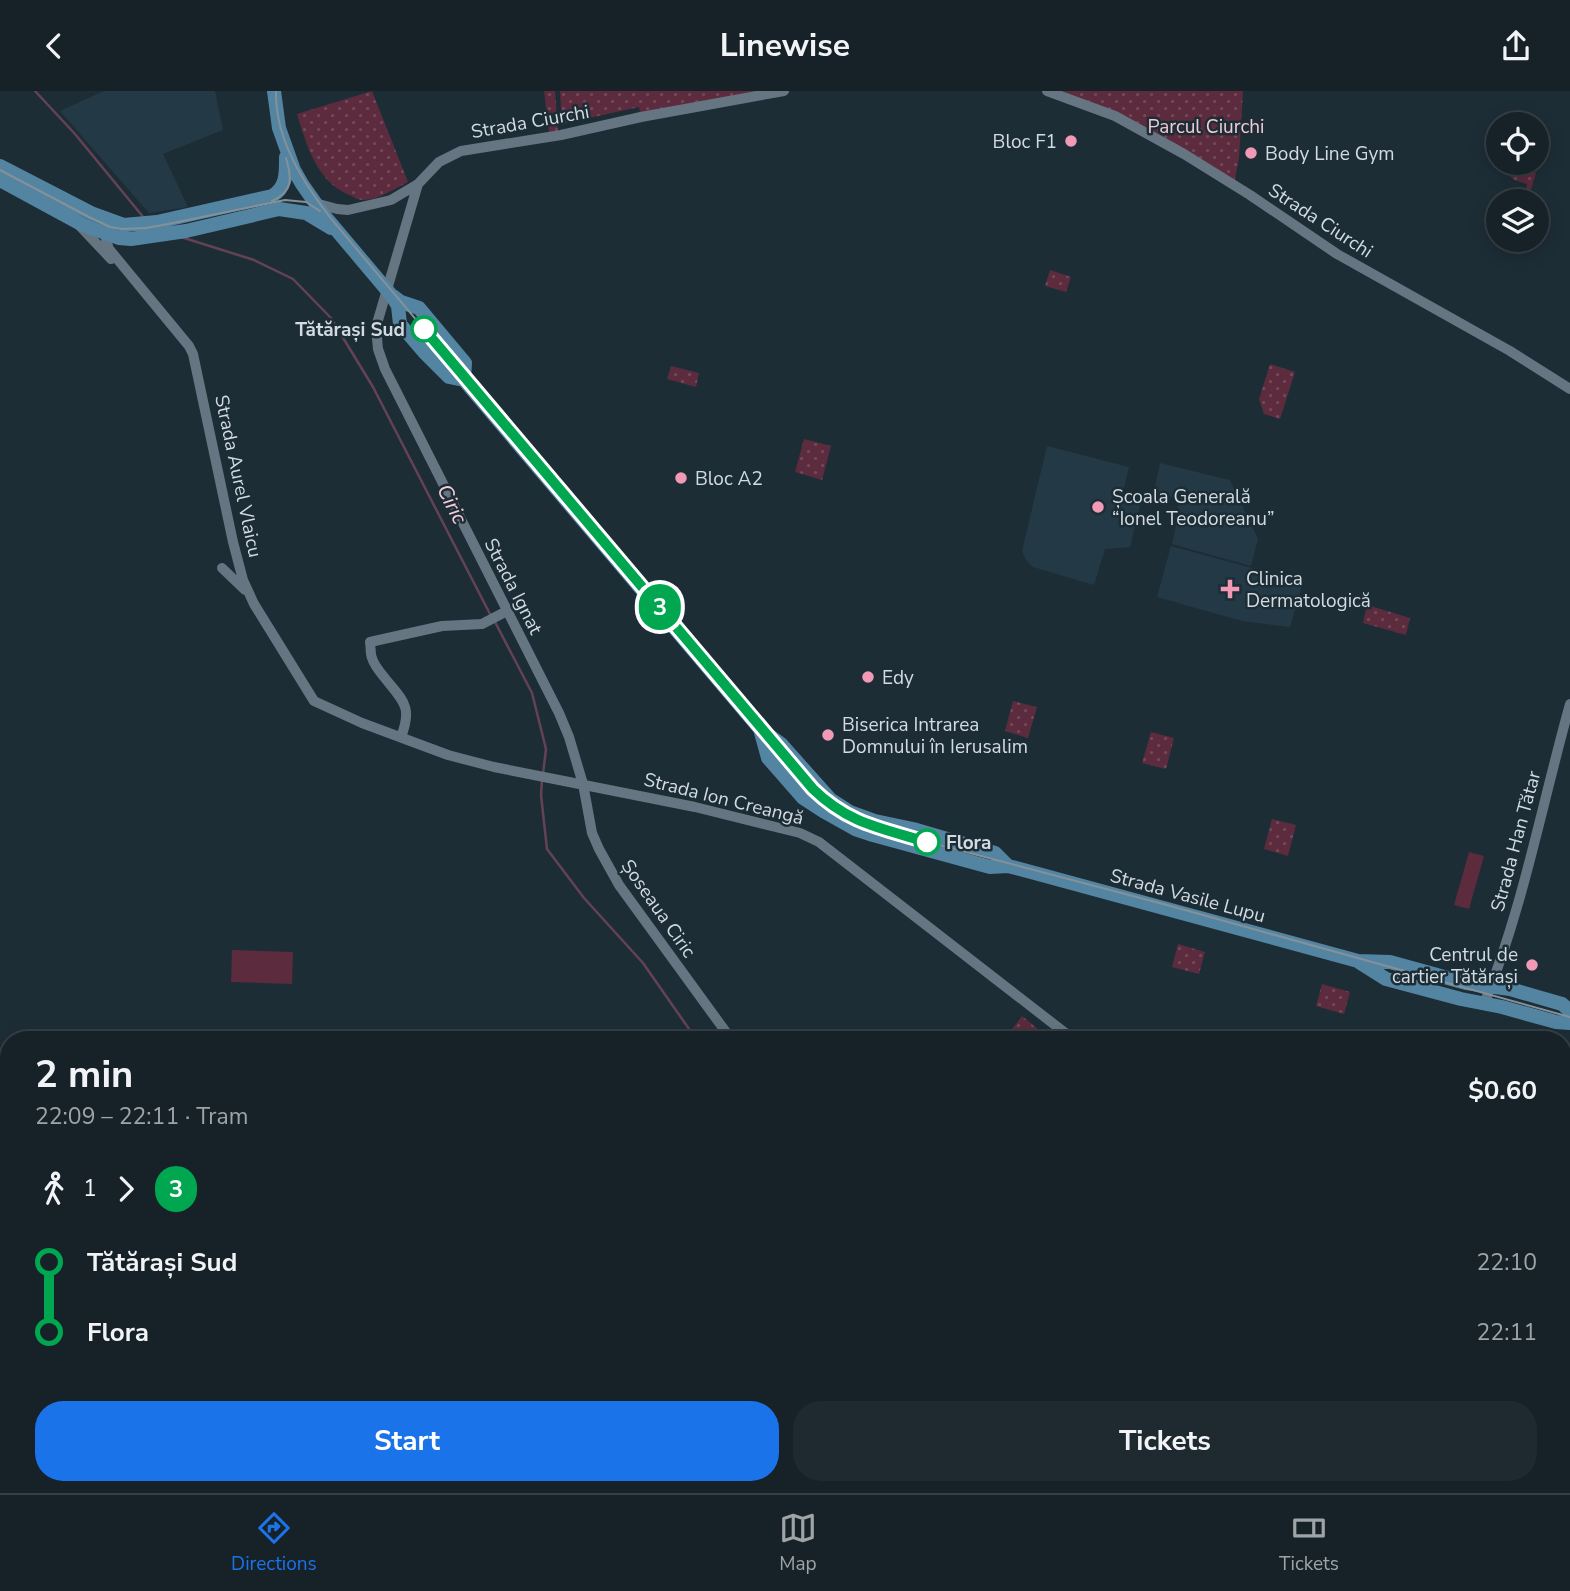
<!DOCTYPE html>
<meta charset="utf-8">
<style>
body{margin:0;font-family:"Nunito Sans",sans-serif;background:#1f2a30;color:#f1f3f6;height:100vh;display:flex;flex-direction:column;font-size:26px;white-space:nowrap}
*{box-sizing:border-box;margin:0}
p{font-size:23px;color:#9ea4a8}
.icon{flex:none;width:38px;height:38px;fill:none;stroke:currentColor;stroke-width:2;stroke-linecap:round;stroke-linejoin:round}
.map{position:relative;flex:1;overflow:hidden}
.side{position:absolute;left:0px;top:940px;width:1572px;height:464px;display:flex;flex-direction:column;background:#162228;border-radius:28px 28px 0 0;box-shadow:0 4px 18px #0003,0 0 0 2px #353f45}
.side>*{flex:none}
.badge{padding:0 14px;border-radius:23px;font-size:24px;line-height:46px}
.buttons{position:absolute;left:1486px;top:21px;display:grid;gap:14px}
.buttons a{display:grid;place-items:center;width:63px;height:63px;border-radius:50%;background:#162228;box-shadow:0 4px 18px #0003,0 0 0 2px #353f45;font-size:35px}
.map>.badge{position:absolute;translate:-50% -50%;box-shadow:0 0 0 4px #fff}
.legs{display:flex;align-items:center;gap:10px;height:77px;padding:0 35px;font-size:23px}
.legs p{margin-inline-start:auto}
.overview{display:flex;align-items:center;justify-content:space-between;height:119px;padding:0 35px}
h1{font-size:38px;font-weight:700;line-height:52px}
.cta{display:flex;gap:14px;margin-top:auto;padding:14px 35px}
.cta a{flex:1;height:80px;border-radius:28px;background:#1a73e8;color:#fff;font-size:28px;font-weight:700;line-height:80px;text-align:center}
.cta a+a{background:#1f2a30;color:#f1f3f6}
ul{padding:0 35px;list-style:none}
li{display:flex;align-items:center;gap:24px;height:70px;font-size:26px}
li i{display:grid;place-items:center;width:10px;height:100%;margin:0 9px;background:currentColor}
li i::after{content:'';width:18px;height:18px;margin:-9px;border:5px solid;border-radius:50%;background:#162228}
li p{margin-inline-start:auto}
li:first-child i{background:linear-gradient(#0000 50%,currentColor 0)}
li:last-child i{background:linear-gradient(currentColor 50%,#0000 0)}
header{display:flex;justify-content:space-between;align-items:center;height:91px;padding:0 35px;background:#162228;font-size:32px;font-weight:700}
.dock{display:flex;justify-content:space-around;align-items:center;height:98px;border-top:2px solid #353f45;background:#162228;font-size:19px;color:#9ea4a8}
.dock a{display:grid;justify-items:center;gap:4px}
.dock .current{color:#1a73e8}
.map>svg:first-child{display:block}
.built{fill:#243946}
.grass{fill:url(#grass-dots)}
.pitch{fill:#5c2b3d}
.lines{fill:none;stroke-linecap:round;stroke-linejoin:round}
.stream{stroke:#644255;stroke-width:2.5}
.minor{stroke:#657682;stroke-width:10}
.major{stroke:#5385a3;stroke-width:14}
.tram{stroke:#859199;stroke-width:2}
.line-1-casing{stroke:#fff;stroke-width:16}
.line-1{stroke:#00a650;stroke-width:10}
.poi-dot{fill:#f09ab6;stroke:#1d2d36;stroke-width:2.5}
.stop-1-dot{fill:#fff;stroke:#00a650;stroke-width:3.5}
.labels{text-anchor:middle;stroke-width:5;stroke-linejoin:round;paint-order:stroke}
.street-label{font-size:19px;fill:#d2dbe2;stroke:#1d2d36}
.park-label{font-size:19px;fill:#f2cad6;stroke:#1d2d36}
.poi-label{font-size:19px;fill:#d2dbe2;stroke:#1d2d36;text-anchor:start}
.stop-label{font-size:19px;font-weight:bold;fill:#d2dbe2;stroke:#1d2d36;text-anchor:end}
.water-label{font-size:21px;font-style:italic;fill:#f5ccd8;stroke:#1d2d36}
</style>
<header><svg class="icon" aria-label="back" viewBox="0 0 24 24"><path d="M15 5l-7 7 7 7"/></svg>Linewise<svg class="icon" aria-label="share" viewBox="0 0 24 24"><path d="M12 15V3M7 8l5-5 5 5M5 13v7h14v-7"/></svg></header>
<div class="map">
<svg width="1570" height="1402" viewBox="0 0 1570 1402">
<defs>
<pattern id="grass-dots" width="8" height="8" patternUnits="userSpaceOnUse" patternTransform="scale(1.75)"><rect width="8" height="8" fill="#5c2b3d"/><path d="M2 2h.1M6 6h.1" fill="none" stroke="#724959" stroke-width="1.8" stroke-linecap="round"/></pattern>
</defs>
<rect width="100%" height="100%" fill="#1d2d36"/>
<path class="built" d="M104,0h111l8,39 -60,24 25,53 -39,6 -89,-102z
M1047,355l82,21 -7,29 19,5 -11,46 -25,2 -11,36 -61,-18 -7,-7 -4,-9z
M1160,372l70,17 28,59 -7,27 -79,-22 6,-27v-18l-24,-7z
M1171,455l132,36 -13,45 -48,-6 -85,-24z"/>
<path class="grass" d="M372,0l36,91c-14,7 -30,18 -46,18 -4,0 -10,-4 -15,-6 -31,-14 -41,-51 -50,-80z
M544,0h11l3,40 -9,2z
M560,0h226l-145,26 -2,-10 -77,17z
M1047,0h196l-4,67 -5,26 -119,-68z
M1513,75l23,7 -7,23 -4,-1 2,-11 -13,-4 -3,-3z
M1050,179l21,7 -5,15 -21,-6z
M1270,273l25,8 -15,47 -16,-5 -5,-15z
M671,275l28,7 -3,14 -29,-8z
M804,348l27,7 -9,34 -27,-8z
M1367,514l43,13 -4,17 -43,-12z
M1013,610l24,6 -9,31 -23,-7z
M1151,641l23,6 -8,31 -24,-6z
M1272,728l24,6 -8,31 -24,-7z
M1178,853l27,8 -6,22 -27,-7z
M1322,893l28,8 -6,22 -28,-8z
M1022,925l22,18 -4,5h-31l-3,-2z
M528,1395h62l5,7h-66z"/>
<path class="pitch" d="M1469,761l15,4 -15,53 -15,-4z
M232,859l61,2 -1,32 -61,-2z"/>
<g class="lines">
<path class="stream" d="M35,0l40,43 69,84
M181,146l73,23 39,19 38,39 42,69 117,227
M494,529l38,73 14,56 -3,25
M542,689l-1,15 6,54 37,49 59,65 53,76
M940,1395l4,7"/>
<path class="minor" d="M1047,0l68,25 69,38 66,41 87,59 173,97 60,38
M418,93l-42,143 2,22 7,20 174,344 10,24 14,47 9,49 7,16 20,36 112,154
M315,112l22,6 11,1 43,-10 27,-16 21,-22 22,-11 100,-16 80,-18 143,-26
M79,134l32,34
M110,137l-4,12 3,9 80,97 4,8 40,188 10,38 11,24 60,97 48,22 86,32 46,12 201,40 105,26 19,9 254,197
M222,477l23,22
M401,646c12,-31 2,-36 -17,-60 -4,-5 -10,-12 -12,-19 -2,-5 -1,-11 -2,-16l72,-16 40,-2 25,-13
M1484,913c39,-96 58,-200 86,-300
M1563,1172l7,1
M967,1395l4,7"/>
<path class="major" d="M274,0l5,37 15,42 8,14 21,30 69,82 6,10 2,18 24,28 25,25 15,3 296,349 21,15 49,55 20,13 25,9 38,8 82,24 13,13
M0,75l91,47 33,12 33,-3 115,-26c15,-9 14,-23 14,-39
M0,89l83,45 36,13 12,1 55,-8 93,-22 27,4 25,15
M393,205l8,6 18,6 46,55 -1,17
M760,638l8,29 35,40 20,13 32,18 18,6 117,32 18,-1 23,6 327,89 32,1 76,21 44,6 52,15 8,7
M1359,871l27,17 75,20 41,8 54,15 14,1"/>
<path class="tram" d="M276,0c-1,49 28,93 57,130l463,550c29,31 49,47 90,60l281,74 403,112
M0,79l89,47 21,10 12,2 24,-1 22,-4 117,-24 21,2 14,9
M272,110c21,-9 20,-23 14,-43"/>
</g>
<g class="lines">
<g class="line-1-casing">
<path id="line-1" d="M424,238l389,460c36,35 68,39 114,53"/>
</g>
<use href="#line-1" class="line-1"/>
</g>
<g class="poi-dot">
<circle cx="1071" cy="50" r="7"/>
<circle cx="1251" cy="62" r="7"/>
<circle cx="681" cy="387" r="7"/>
<circle cx="1098" cy="416" r="7"/>
<path d="M1226.5 487.5h7v7h7v7h-7v7h-7v-7h-7v-7h7z"/>
<circle cx="868" cy="586" r="7"/>
<circle cx="828" cy="644" r="7"/>
<circle cx="1532" cy="874" r="7"/>
</g>
<g class="stop-1-dot">
<circle cx="424" cy="238" r="12"/>
<circle cx="927" cy="751" r="12"/>
</g>
<g class="labels">
<g class="street-label">
<text transform="translate(530 30) rotate(-10)" y="7">Strada Ciurchi</text>
<text transform="translate(1321 129) rotate(33)" y="7">Strada Ciurchi</text>
<text transform="translate(239 385) rotate(78)" y="7">Strada Aurel Vlaicu</text>
<text transform="translate(514 495) rotate(63)" y="7">Strada Ignat</text>
<text transform="translate(724 707) rotate(14)" y="7">Strada Ion Creangă</text>
<text transform="translate(1515 750) rotate(-75)" y="7">Strada Han Tătar</text>
<text transform="translate(1188 804) rotate(15)" y="7">Strada Vasile Lupu</text>
<text transform="translate(659 817) rotate(55)" y="7">Șoseaua Ciric</text>
</g>
<g class="park-label">
<text x="1206" y="42">Parcul Ciurchi</text>
</g>
<g class="poi-label">
<text x="1057" y="57" text-anchor="end">Bloc F1</text>
<text x="1265" y="69">Body Line Gym</text>
<text x="695" y="394">Bloc A2</text>
<text x="1112" y="412">Școala Generală<tspan x="1112" dy="22">“Ionel Teodoreanu”</tspan></text>
<text x="1246" y="494">Clinica<tspan x="1246" dy="22">Dermatologică</tspan></text>
<text x="882" y="593">Edy</text>
<text x="842" y="640">Biserica Intrarea<tspan x="842" dy="22">Domnului în Ierusalim</tspan></text>
<text x="1518" y="870" text-anchor="end">Centrul de<tspan x="1518" dy="22">cartier Tătărași</tspan></text>
</g>
<g class="stop-label">
<text x="405" y="245">Tătărași Sud</text>
<text x="946" y="758" text-anchor="start">Flora</text>
</g>
<g class="water-label">
<text transform="translate(452 413) rotate(63)" y="7">Ciric</text>
</g>
</g>
</svg>
<div class="buttons">
<a><svg class="icon" aria-label="locate" viewBox="0 0 24 24"><circle cx="12" cy="12" r="6"/><path d="M12 2v4M12 18v4M2 12h4M18 12h4"/></svg></a>
<a><svg class="icon" aria-label="layers" viewBox="0 0 24 24"><path d="M12 4l9 5-9 5-9-5zM3 14l9 5 9-5"/></svg></a>
</div>
<b class="badge" style="left:660px;top:516px;background:#00a650;color:#fff">3</b>
<section class="side">
<div class="overview"><div><h1>2 min</h1><p>22:09 – 22:11 · Tram</p></div><b>$0.60</b></div>
<div class="legs"><svg class="icon" aria-label="walk" viewBox="0 0 24 24"><circle cx="13" cy="4" r="2"/><path d="M13 8l-2 6 4 7M11 14l-3 7M7 12l3-4h3l4 4"/></svg>1<svg class="icon" aria-label="forward" viewBox="0 0 24 24"><path d="M9 5l7 7-7 7"/></svg><b class="badge" style="background:#00a650;color:#fff">3</b></div>
<ul>
<li><i style="color:#00a650"></i><b>Tătărași Sud</b><p>22:10</p></li>
<li><i style="color:#00a650"></i><b>Flora</b><p>22:11</p></li>
</ul>
<div class="cta"><a>Start</a><a>Tickets</a></div>
</section>
</div>
<nav class="dock">
<a class="current"><svg class="icon" aria-label="directions" viewBox="0 0 24 24"><path d="M12 3l9 9-9 9-9-9zM9 14v-3h6M13 9l2 2-2 2"/></svg>Directions</a>
<a><svg class="icon" aria-label="map" viewBox="0 0 24 24"><path d="M3 6l6-2 6 2 6-2v14l-6 2-6-2-6 2zM9 4v14M15 6v14"/></svg>Map</a>
<a><svg class="icon" aria-label="tickets" viewBox="0 0 24 24"><path d="M3 7h18v10H3zM15 7v10"/></svg>Tickets</a>
</nav>
